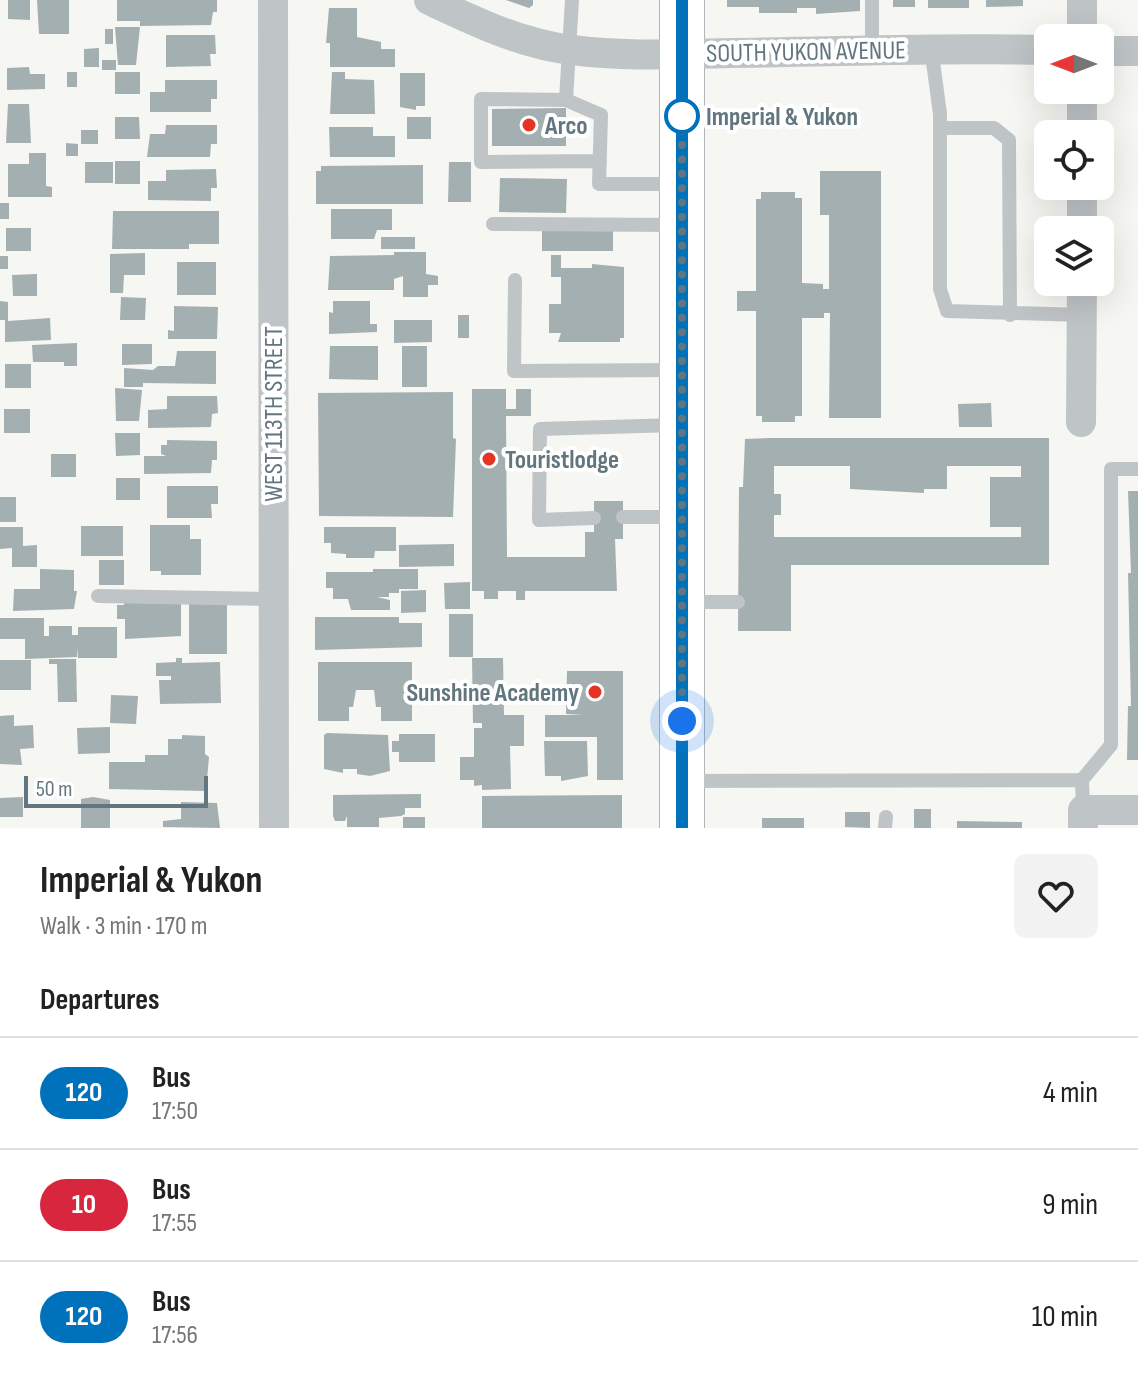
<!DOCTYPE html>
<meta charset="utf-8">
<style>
body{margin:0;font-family:"Sofia Sans Condensed",sans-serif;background:#f2f2f2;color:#222;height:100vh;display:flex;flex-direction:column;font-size:30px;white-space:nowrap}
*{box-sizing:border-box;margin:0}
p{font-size:26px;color:#767676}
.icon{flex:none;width:44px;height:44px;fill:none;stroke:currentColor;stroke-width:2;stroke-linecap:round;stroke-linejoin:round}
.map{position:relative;height:828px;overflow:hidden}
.details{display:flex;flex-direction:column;background:#fff;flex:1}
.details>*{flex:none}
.badge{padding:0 16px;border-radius:26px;font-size:28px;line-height:52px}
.needle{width:52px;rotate:270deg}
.controls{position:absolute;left:1034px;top:24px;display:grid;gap:16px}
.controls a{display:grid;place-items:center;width:80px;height:80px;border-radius:12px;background:#fff;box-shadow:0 8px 32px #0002;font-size:40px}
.scale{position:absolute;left:24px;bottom:20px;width:184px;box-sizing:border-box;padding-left:8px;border:4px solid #61767e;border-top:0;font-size:22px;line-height:28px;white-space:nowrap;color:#61767e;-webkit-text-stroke:6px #fff;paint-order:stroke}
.you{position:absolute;width:40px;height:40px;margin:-20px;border:6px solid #fff;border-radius:50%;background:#1a73e8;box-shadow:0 0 0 12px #1a73e833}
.map>.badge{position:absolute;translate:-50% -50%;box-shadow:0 0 0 4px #fff}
h2{padding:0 40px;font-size:30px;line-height:72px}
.round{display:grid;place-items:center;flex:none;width:84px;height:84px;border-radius:12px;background:#f2f2f2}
.headline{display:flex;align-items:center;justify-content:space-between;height:136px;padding:0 40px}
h1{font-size:38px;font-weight:700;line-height:60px}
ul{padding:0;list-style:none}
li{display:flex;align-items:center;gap:24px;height:112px;padding:0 40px;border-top:2px solid #e0e0e0}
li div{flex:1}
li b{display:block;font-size:30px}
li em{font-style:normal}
li .badge{min-width:88px;font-weight:700;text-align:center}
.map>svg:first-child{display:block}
.building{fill:#a4afb2;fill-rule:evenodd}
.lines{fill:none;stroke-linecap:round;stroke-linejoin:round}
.primary-casing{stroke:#b0b6b9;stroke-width:46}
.service{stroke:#bfc4c7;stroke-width:14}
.minor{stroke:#bfc4c7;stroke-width:30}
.primary{stroke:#fff;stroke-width:44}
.line-casing{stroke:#fff;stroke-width:18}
.line{stroke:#0072bc;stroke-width:12}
.walk{stroke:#61767e;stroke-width:8;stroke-dasharray:0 14.4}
.stop-dot{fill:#fff;stroke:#0072bc;stroke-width:4}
.poi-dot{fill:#e53424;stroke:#fff;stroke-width:3}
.labels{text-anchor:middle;stroke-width:8;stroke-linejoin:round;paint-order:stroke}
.street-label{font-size:26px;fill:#61767e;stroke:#fff}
.stop-label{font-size:26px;font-weight:bold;fill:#61767e;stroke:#fff;text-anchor:start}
.poi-label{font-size:26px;font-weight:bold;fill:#61767e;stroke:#fff;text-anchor:start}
</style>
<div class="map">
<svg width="1138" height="828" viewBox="0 0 1138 828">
<rect width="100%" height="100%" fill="#f6f6f2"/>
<path class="building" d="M8,0h22v20l-22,-1z
M37,0h32v34h-30z
M117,0h100v12h-4l-2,13 -71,1v-5h-23z
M506,0h27v5l-4,3z
M727,0h133v11l-44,3v-6h-19v5h-38v-6h-32z
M893,0h22v7h-22z
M928,0h41v8h-41z
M986,0h37v6l-37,1z
M329,8h28v29l24,5v7h14v18h-65v-24h-4z
M115,27h25l-4,38h-18z
M105,29h8v15h-8z
M166,35h49l1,19h-6l1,12 -45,1z
M99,48v19h-15v-18z
M102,60h14v10h-14z
M29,67l1,7h15v15l-38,1v-22z
M67,72h10v15h-10z
M115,72h25v22h-25z
M332,72h13v7l29,1 1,34h-45z
M400,73h25v33h-9v4l-16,-3z
M165,80h52v19h-6v13h-61v-20h15z
M8,104h21l2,39h-25z
M566,108v38h-74v-37z
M115,117h24l1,22h-25z
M407,117h24v22h-24z
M166,125h51v19h-6l-1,13h-63l3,-23h15z
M329,127h44v9h22v21h-65z
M81,130h17v14h-17z
M66,143l12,1v12h-12z
M29,153h17v33l6,1v10h-44v-33h21z
M115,161h25v23h-25z
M85,162h28v21h-28z
M449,162h22v40h-23z
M423,165v39h-107v-33h5v-5z
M216,169l1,19h-6v13l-63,-1v-19h18v-11z
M820,171h61v247h-52l1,-105h-6v5h-22v98h-7v6h-33v-6h-6v-105h-19v-20h19v-92h5v-7h34v6h7v85l21,1v5h6v-74h-9z
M500,178l67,1 -1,34 -67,-1z
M0,203h9v16h-9z
M331,209h61v21h-15l-3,9h-43z
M113,211h106v33h-30v5h-77z
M6,228h25v23h-25z
M542,230h71v21h-71z
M381,237h34v12h-34z
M394,252h32v22l12,2v9h-10v12h-25v-21l-9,3v11h-66l2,-34 64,-1z
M145,253v22h-21l-1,18h-13v-39z
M551,255h10v13h31v-4l32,3v71h-4v4h-62l3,-9h-12v-29h12v-27h-10z
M0,256h8v13h-8z
M177,262h39v33h-39z
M37,274v22h-24l-1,-21z
M121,297l25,1 -1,22h-25z
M0,301l8,1v19l42,-3 1,22 -46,2v-22h-5z
M333,301h37v23h7v8l-48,2v-22l4,1z
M174,306l44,1 -1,32h-49v-9l6,1z
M458,315h11v23h-11z
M394,320h38v22l-38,1z
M77,343v23h-13v-4h-31l-1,-17z
M122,344h30v20l-30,1z
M330,346h48v34l-49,-1z
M402,346h25v41h-25z
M177,351h39v33l-73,-1v4h-19v-19l29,2 5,-4h17z
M5,364h26v24h-26z
M115,388l27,2 -3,31h-23z
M472,389h34v20h10v-20h15v27h-25l1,141h78v-25h9v-31h29v38h-8l2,52h-92v9h-9v-9h-18v8h-14v-8h-12z
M453,392v46l3,1 -3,78 -134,-1 -1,-123z
M167,396h50l1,17 -6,1 -1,13 -63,1v-18l19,-1z
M991,403l1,24h-33l-1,-23z
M4,409h26v24h-26z
M115,433h25v22l-24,1z
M770,438h279v127h-258v66h-53l1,-144h4l2,-48zM774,466h76v23l74,4v-4h23v-23h74v11h-31v50h31v10h-247v-22h7v-21h-7z
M167,440l50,1v19h-5l-1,13 -67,1v-18h22l-5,-2v-9h6z
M51,454h25v23h-25z
M116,478h24v22h-24z
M167,486h51v18h-7l1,14h-45z
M1128,491h10v269h-11l1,-54h3l-3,-133h3z
M0,497h16v25h-16z
M150,525h40v14h11v36h-40v-4h-11z
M81,526h42v30h-42z
M0,527h23v19l14,-1v22h-25v-19l-12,1z
M324,527h72v24h-21l-1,7h-28v-4l-15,-1v-10h-7z
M454,544v22l-55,1v-22z
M99,560h25v25h-25z
M40,569l34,1v21h3l-3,18 -61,2 1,-22h26z
M373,569h45v20h-19v4h-10v4h-12l13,3v10h-39l-3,-11h-15v-11h-7v-16h47z
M470,582v27h-25l-1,-26z
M426,590v22l-25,1v-22z
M124,599h57v37l-56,3v-20h-8v-14h7z
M189,601h38v53h-38z
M449,614h24v43h-24z
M315,617h84v6h23v24l-107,3z
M0,618h44v18h5v-10h23v9h6v-8h39v31h-39l-1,-11v10l-52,2v-20h-25z
M176,658h6v5l38,-1 1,41 -61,1 -1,-24h12v-4h-15v-13l20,-1z
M472,658h31l1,57h20v31h-14l1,43 -29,1v-5l-8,1v-6h-14v-23h14v-29h8v-5h-9z
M49,659h27l1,43h-19l-1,-38h-8z
M0,660h31v30h-31z
M318,662h94v59h-31v-14h-5l-2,-17h-18l-3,17h-4v14h-31z
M567,671h56v109h-26v-43h-52v-22h39l-18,-1z
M111,695l27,1 -2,28 -26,-1z
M14,715v11l19,-1 1,23 -14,1 2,16 -22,-1v-48z
M110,727v26l-32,1 -1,-26z
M327,733l61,2 2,36 -20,5 -13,-2v-5h-14v4l-19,-4v-34z
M399,734h36v28h-36v-10h-7v-11h7z
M182,735l23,1v18l4,3 -3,34 -97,-2v-27h36v-7h23v-16h14z
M544,741h43l1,35 -27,5v-5h-16z
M421,794v14h-16v6l-4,2 -22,2v9h-32v-11l-2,5h-10l-2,-5v-21z
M622,795v33h-140v-32z
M23,797v20h-23v-19z
M93,797l17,3v28h-29v-29z
M181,802l36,1 3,25 -57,-1v-6l18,-2z
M914,809h17v19h-17z
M845,812h25v16l-25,-1z
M403,817h22v11h-22z
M762,818h42v10h-42z
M957,821l65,1v6h-65z"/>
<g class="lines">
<g class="primary-casing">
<path id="primary" d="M682,828v-828"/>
</g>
<path class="service" d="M572,0l-6,100 35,15 -2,69h77
M931,47l9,67v175l7,22 135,4
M872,53v-53
M566,100l-85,-1v63l119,-1
M940,128h54l15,12 1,175
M493,224l184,1
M515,280l-1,91 163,-1
M623,517h54
M594,518l-55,2 1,-91 136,-4
M98,596l176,3
M686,602h52
M1082,780l29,-35v-276h27
M685,781l397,-1 1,30
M885,828l1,-11"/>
<path class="minor" d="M273,0l1,828
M429,0c47,22 92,44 143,50 53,7 107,4 159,3 106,-1 211,-6 317,-3
M1082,0v38
M1100,51h38
M1082,134v-44
M1082,230v-44
M1081,422l1,-140
M1083,828v-18h55"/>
<use href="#primary" class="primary"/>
</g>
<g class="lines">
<g class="line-casing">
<path id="line" d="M682,828v-828"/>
</g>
<use href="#line" class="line"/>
<path class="walk" d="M682,721v-610v5"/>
</g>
<circle class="stop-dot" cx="682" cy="116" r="16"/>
<g class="poi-dot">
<circle cx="529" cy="125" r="8"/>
<circle cx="489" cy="459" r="8"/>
<circle cx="595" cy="692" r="8"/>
</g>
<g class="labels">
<g class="street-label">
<text transform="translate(806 51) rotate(-1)" y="9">SOUTH YUKON AVENUE</text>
<text transform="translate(273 414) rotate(-90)" y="9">WEST 113TH STREET</text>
</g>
<g class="stop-label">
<text x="706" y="125">Imperial &amp; Yukon</text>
</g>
<g class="poi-label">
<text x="545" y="134">Arco</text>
<text x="505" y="468">Touristlodge</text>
<text x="579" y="701" text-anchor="end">Sunshine Academy</text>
</g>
</g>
</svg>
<div class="controls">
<a><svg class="needle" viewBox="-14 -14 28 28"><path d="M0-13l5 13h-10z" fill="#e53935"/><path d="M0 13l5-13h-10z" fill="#767676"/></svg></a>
<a><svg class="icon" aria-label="locate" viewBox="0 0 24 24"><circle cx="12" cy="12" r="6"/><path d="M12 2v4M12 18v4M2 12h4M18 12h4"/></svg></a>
<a><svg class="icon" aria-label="layers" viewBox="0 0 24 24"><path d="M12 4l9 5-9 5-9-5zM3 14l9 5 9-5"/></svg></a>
</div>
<div class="scale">50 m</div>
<div class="you" style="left:682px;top:721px"></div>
</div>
<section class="details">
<div class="headline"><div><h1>Imperial &amp; Yukon</h1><p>Walk · 3 min · 170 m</p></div><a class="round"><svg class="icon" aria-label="heart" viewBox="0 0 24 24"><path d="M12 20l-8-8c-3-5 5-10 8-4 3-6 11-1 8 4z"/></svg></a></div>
<h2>Departures</h2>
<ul>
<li><span class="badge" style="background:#0072bc;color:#fff">120</span><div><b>Bus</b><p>17:50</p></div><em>4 min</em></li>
<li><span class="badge" style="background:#d7263d;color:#fff">10</span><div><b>Bus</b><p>17:55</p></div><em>9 min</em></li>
<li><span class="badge" style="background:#0072bc;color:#fff">120</span><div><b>Bus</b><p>17:56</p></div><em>10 min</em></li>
</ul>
</section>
